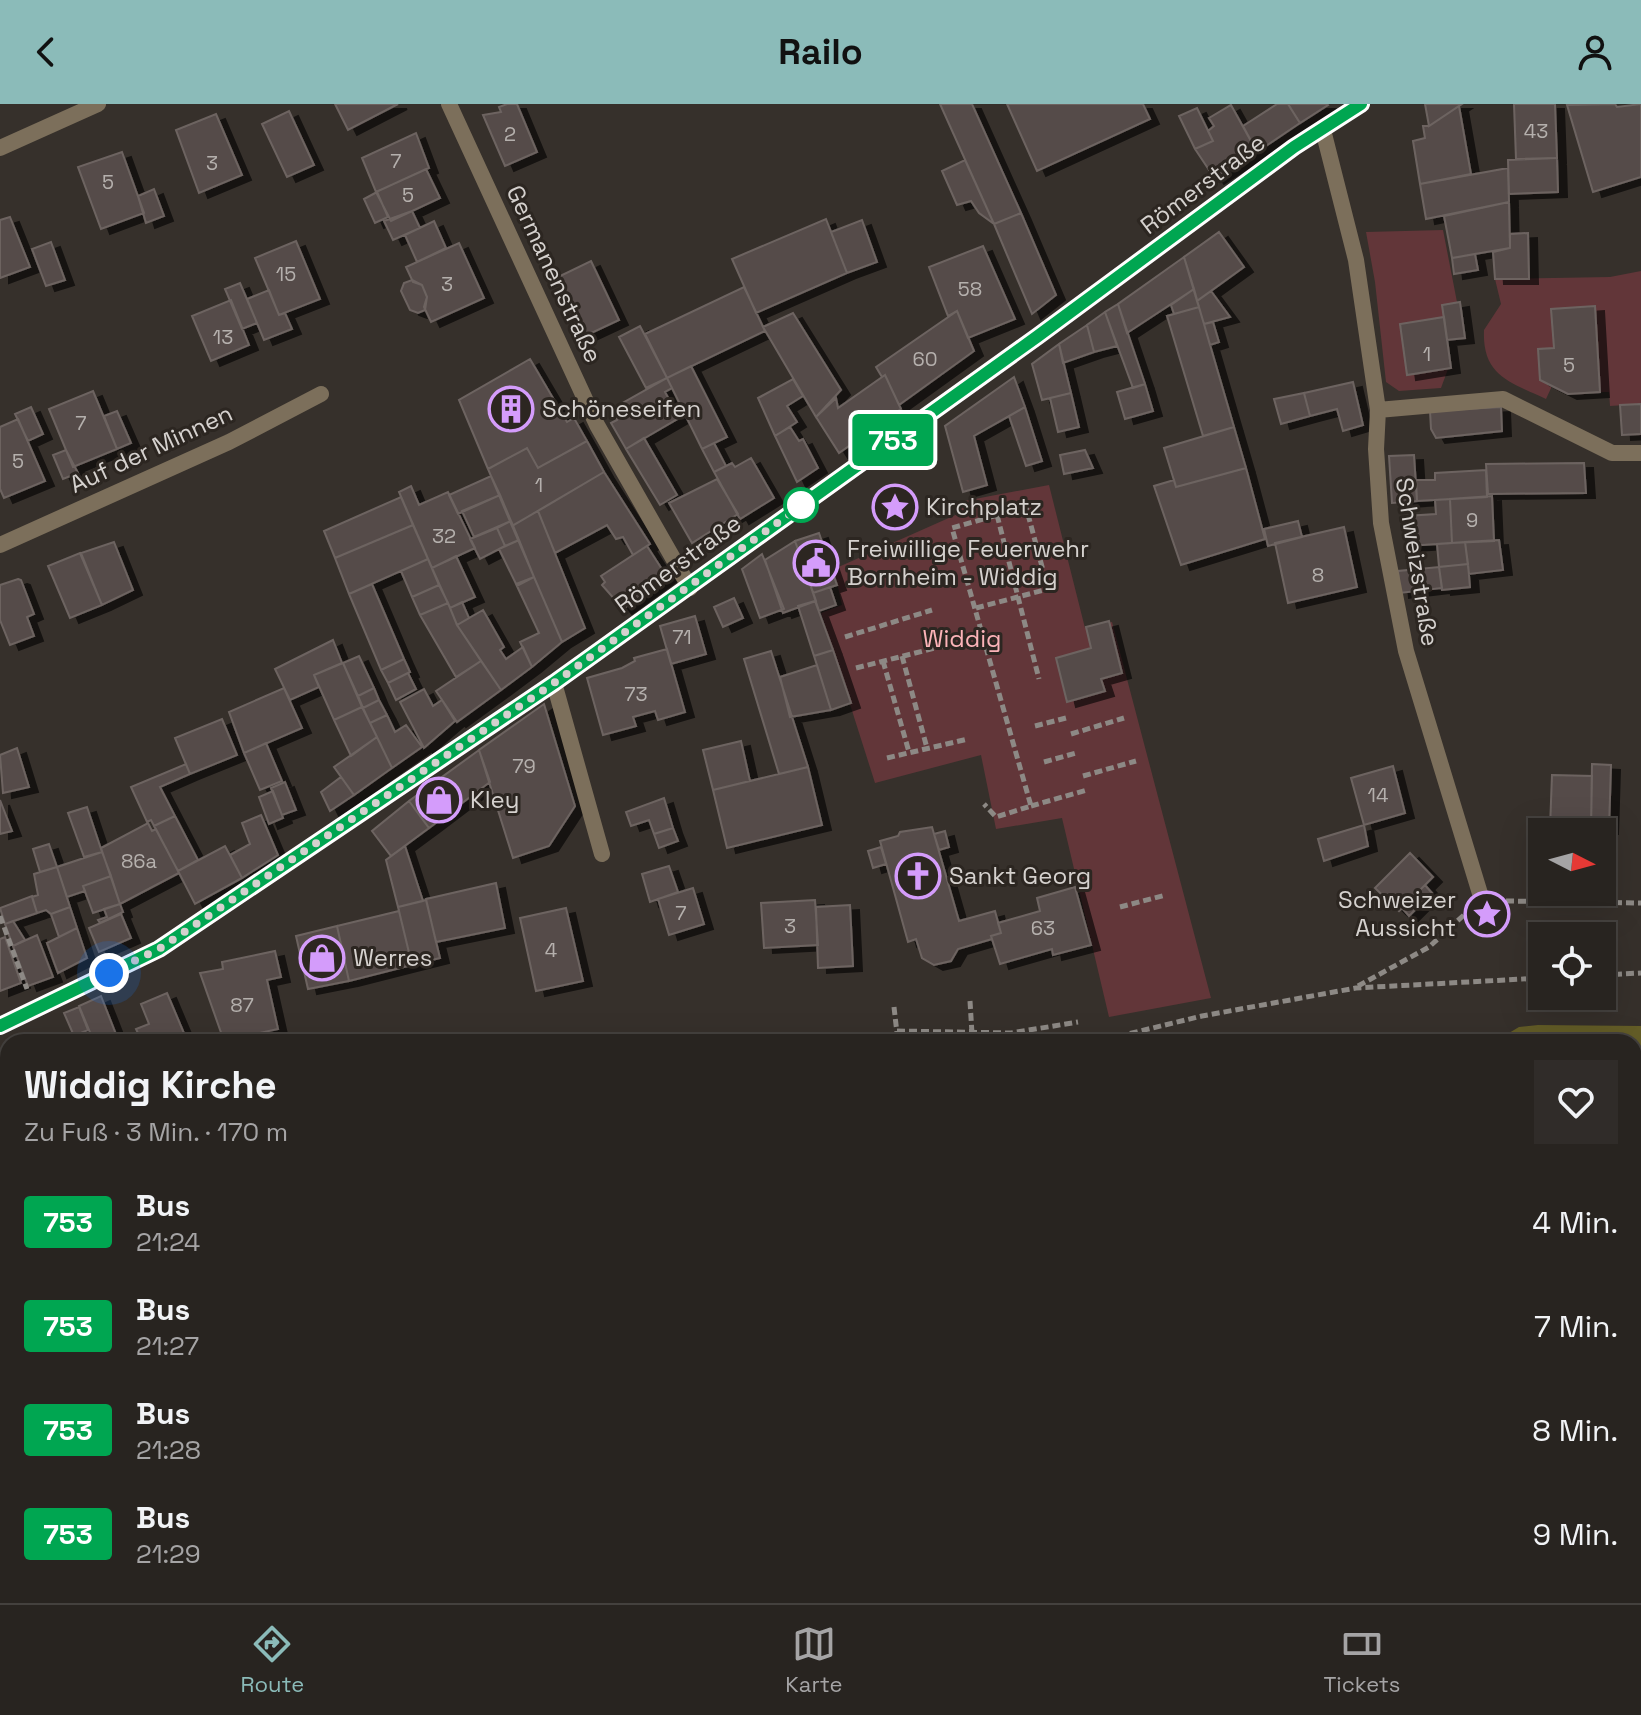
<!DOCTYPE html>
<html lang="de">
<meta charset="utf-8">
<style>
body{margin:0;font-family:"Space Grotesk",sans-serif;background:#302c29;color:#f1f3f6;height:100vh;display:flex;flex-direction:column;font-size:30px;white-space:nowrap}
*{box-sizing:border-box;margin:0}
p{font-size:26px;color:#a5a4a5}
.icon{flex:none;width:44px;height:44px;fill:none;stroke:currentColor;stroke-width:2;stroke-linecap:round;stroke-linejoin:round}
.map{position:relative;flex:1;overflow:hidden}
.panel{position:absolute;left:0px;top:930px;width:1642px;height:570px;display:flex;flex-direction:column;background:#282420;border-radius:24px 24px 0 0;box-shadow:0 8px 32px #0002,0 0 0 2px #44413e}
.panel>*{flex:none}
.badge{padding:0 16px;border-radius:6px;font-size:28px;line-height:52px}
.needle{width:52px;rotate:96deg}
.buttons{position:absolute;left:1528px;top:714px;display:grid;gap:16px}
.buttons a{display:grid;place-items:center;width:88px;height:88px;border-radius:0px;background:#282420;box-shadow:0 8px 32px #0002,0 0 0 2px #44413e;font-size:40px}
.you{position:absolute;width:40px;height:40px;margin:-20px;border:6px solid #fff;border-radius:50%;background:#1a73e8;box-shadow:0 0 0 12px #1a73e833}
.map>.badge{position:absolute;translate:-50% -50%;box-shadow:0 0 0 4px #fff}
.round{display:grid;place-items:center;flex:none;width:84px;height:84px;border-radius:0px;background:#302c29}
.headline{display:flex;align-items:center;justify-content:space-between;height:136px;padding:0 24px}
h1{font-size:38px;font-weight:700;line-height:60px}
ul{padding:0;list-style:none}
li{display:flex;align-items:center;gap:24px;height:104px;padding:0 24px}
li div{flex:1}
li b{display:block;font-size:30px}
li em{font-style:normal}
li .badge{min-width:88px;font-weight:700;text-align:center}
header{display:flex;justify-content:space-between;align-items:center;height:104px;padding:0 24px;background:#8bbbb9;color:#111;font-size:36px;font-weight:700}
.dock{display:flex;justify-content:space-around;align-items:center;height:112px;border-top:2px solid #44413e;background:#282420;font-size:22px;color:#a5a4a5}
.dock a{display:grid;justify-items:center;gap:4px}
.dock .on{color:#8bbbb9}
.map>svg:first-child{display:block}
.green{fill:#623639}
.water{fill:#645d27}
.building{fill:#554c4a;stroke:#6d6461;stroke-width:2;filter:url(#shadow)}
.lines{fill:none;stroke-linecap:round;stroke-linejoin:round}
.path{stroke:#8d8985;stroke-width:5;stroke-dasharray:8 4;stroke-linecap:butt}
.minor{stroke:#7c6f5b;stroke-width:16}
.line-casing{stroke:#fff;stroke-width:18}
.line{stroke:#00a651;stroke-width:12}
.walk{stroke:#d5d1ce;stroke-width:8;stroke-dasharray:0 14.4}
.stop-dot{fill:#fff;stroke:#00a651;stroke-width:4}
.labels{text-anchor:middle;stroke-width:6;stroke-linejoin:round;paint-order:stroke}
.number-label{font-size:20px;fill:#b5b0ad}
.street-label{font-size:24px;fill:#d5d1ce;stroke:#2c2621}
.poi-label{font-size:24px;fill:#d5d1ce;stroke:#2c2621;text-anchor:start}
.park-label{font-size:24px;fill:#fbb3b8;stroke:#2c2621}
</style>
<header><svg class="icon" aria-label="back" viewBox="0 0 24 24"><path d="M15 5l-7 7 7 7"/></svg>Railo<svg class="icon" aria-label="person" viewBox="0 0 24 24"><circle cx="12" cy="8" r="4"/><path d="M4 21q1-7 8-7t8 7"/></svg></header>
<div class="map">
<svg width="1641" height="1499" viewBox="0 0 1641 1499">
<defs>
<filter id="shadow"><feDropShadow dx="9" dy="5" stdDeviation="0" flood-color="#0009"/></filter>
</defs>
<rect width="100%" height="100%" fill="#36302b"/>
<path class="green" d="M1443,126l14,72 -15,3 2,12 -44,7 7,50 41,-5 -7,19 -42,3 -13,-9 -11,-100 -9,-50z
M1641,167v133l-31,2 -1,-14h-9l-6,-86 -43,3 3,39 -16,2 2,30 12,6 -6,13c-36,-17 -64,-23 -62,-69l17,-26 -6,-25 115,-2z
M1049,381l36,143 27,-6 99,376 -102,19 -47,-199 -66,11 -15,-74 -106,28 -54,-170 21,-8 -8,-36 126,-56 -1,-11z"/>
<path class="water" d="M1538,921l103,1v577h-1641v-370l8,4v359h1626v-554h-140l25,-15z"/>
<path class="building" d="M335,0h63l-50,26z
M507,0h10l20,48 -32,14 -22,-51 18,-3 -2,-5z
M940,0h32l49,109 -27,11z
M1007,0h136l7,15 -113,52z
M1277,0h11l12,19 -43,29 -14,-26z
M1288,0h39l1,1 -28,18z
M1425,0h37l-33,22z
M1514,0h41l2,54 -41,1z
M1615,0l2,3 24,-3v73l-48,15 -26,-87z
M1231,1l26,47 -42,27 -20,-30 18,-8 -5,-10 6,-5 -5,-8z
M1459,2l12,68 -51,10 -7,-43 12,-3 -2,-12h6z
M1197,4l16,33 -18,8 -16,-33z
M289,7l25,54 -27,12 -25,-53z
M216,10l26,61 -43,18 -23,-63z
M416,29l13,35 -53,24 -14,-34z
M122,48l22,61 -43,16 -23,-62z
M1557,54l1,34 -49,2 -1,-34z
M965,56l29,64 -15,-11 -8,-12 -14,4 -15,-34z
M1508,64l1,34 -83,17 -6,-35z
M426,65l14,29 -49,23 -15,-29z
M154,85l10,27 -18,7 -8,-27z
M377,88l11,25 -13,6 -11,-24z
M1509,98l1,46 -58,10 -8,-42z
M412,107l8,17 -27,12 -9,-19z
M1021,109l35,82 -24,19 -38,-90z
M10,113l20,50 -30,11v-58z
M826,115l21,54 -91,40 -24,-54z
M862,116l15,42 -30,11 -16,-41z
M434,117l12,27 -29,14 -12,-27z
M1219,128l25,35 -47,34 -13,-44z
M1528,129l1,46h-34l-2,-27 17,-4v-14z
M296,137l24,58 -41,16 -24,-57z
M51,138l14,38 -19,6 -14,-37z
M459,139l25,55 -53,24 -7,-15 3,-10 -5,-12 -9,-3 -7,-15z
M983,142l32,73 -47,19 -11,-27 -9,5 -19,-49z
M1475,150l3,16 -24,4 -2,-16z
M1184,153l10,32 -67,44 -9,-29z
M591,157l28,59 -34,16 -29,-58z
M412,176l10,5 5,12 -2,13 -7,3 -8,-3 -9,-19 3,-8z
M240,179l17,40 -15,6 -17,-40z
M744,183l21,44 -98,47 -22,-44z
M1194,185l5,18 -25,7 -3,-9z
M269,186l10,25 6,-2 7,16 -28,11 -17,-41z
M1211,187l19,26 -26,7 -7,-23z
M231,196l18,45 -38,16 -19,-45z
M1460,198l5,36 -18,2 -5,-35z
M1118,200l27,80 -12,4 -28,-76z
M1595,202l5,86 -32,2 -28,-14 -2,-31 16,-1 -3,-39z
M1199,203l35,120 -31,9 -36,-120z
M957,207l17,40 -75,54 -14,-30 -3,2 -6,-10z
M1105,208l12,34 -23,6 -7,-27z
M793,209l48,77 -25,27 -53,-90z
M1444,213l7,51 -44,7 -7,-51z
M1213,218l6,20 -9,3 -6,-21z
M1087,221l7,27 -31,11 -4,-19z
M640,222l27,52 -21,10 -27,-51z
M1059,240l12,49 -29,7 -10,-36z
M530,255l37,63 7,-4 13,23 -49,27 -11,-20 -39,21 -29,-69z
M691,262l36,71 -25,12 -35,-71z
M885,271l16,34 -62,44 -23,-36 20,-19 2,10z
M1014,273l11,30 -51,29 13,49 -24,7 -18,-66z
M667,274l5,10 -7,4 14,26 -53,31 -15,-26 6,-3 -5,-11z
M793,275l10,17 -16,10 10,16 -22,14 -17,-38z
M1353,278l10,43 -20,6 -6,-22 -27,7 -6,-23z
M1145,280l8,27 -28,8 -8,-27z
M93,287l24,58 -44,18 -24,-58z
M1071,289l8,34 -21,5 -8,-34z
M1304,289l6,23 -29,8 -7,-25z
M1641,300v30l-19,1 -2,-30z
M31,303l12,27 -15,7 -13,-27z
M1025,303l17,54 -16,5 -17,-50z
M1501,303l1,24 -66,7 -5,-9 -1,-18z
M117,307l14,32 -14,6 -13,-33z
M18,315l27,62 -41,17 -4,-9v-62z
M790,323l9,14 4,-2 15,29 -21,14 -22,-46z
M1234,323l12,41 -70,19 -12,-39z
M644,334l33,57 -17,10 -34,-56z
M587,337l17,31 -92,54 -24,-57 39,-21 11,20z
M714,339l12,23 -12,6 -12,-23z
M66,346l12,23 -15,6 -10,-24z
M1085,346l8,18 -29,6 -4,-19z
M1414,351l3,46 -25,2 -3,-47z
M751,354l23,40 -34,21 -26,-47 18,-9 3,4z
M1584,359l2,30 -98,1 -2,-30z
M1246,364l19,71 -84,26 -27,-79 20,-6 2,7z
M1486,366l1,27 -70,4 -1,-21h19v-7z
M604,368l46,72 -17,11 -10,-18 -7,2 -9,-14 -52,28 -17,-42z
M491,372l9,19 -42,19 -9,-19z
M717,375l21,35 -46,29 -23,-40z
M411,382l8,19 29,-13 27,56 -43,20 -33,-76z
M500,391l11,26 -37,16 -12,-26z
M1492,392l2,45 -42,2 -2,-44z
M401,393l12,28 -78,33 -11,-27z
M1450,395l2,44 -44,3 -2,-30 30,-2 -1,-14z
M538,407l47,117 -23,14 -50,-116z
M511,417l8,19 -14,6 -8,-18z
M1298,417l4,16 -34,9 -4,-17z
M413,421l15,34 -79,35 -14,-36z
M1344,423l13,60 -69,16 -13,-60z
M497,424l8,18 -25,13 -10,-20z
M819,429l18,52 -24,8 -18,-52z
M519,436l15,37 -17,9 -18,-37z
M1499,436l4,30 -34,4 -4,-32z
M795,437l21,60 -33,12 -18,-53z
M114,438l19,48 -31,15 -21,-52z
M1465,438l3,22 -29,3 -2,-23z
M647,442l20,31 -44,32 -21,-24 3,-3 -4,-6z
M80,449l22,52 -32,13 -22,-52z
M762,450l22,55 -24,9 -18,-49z
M456,452l19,41 -25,11 -18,-40z
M428,455l11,26 -27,12 -11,-26z
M1468,460l2,23 -28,3 -3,-23z
M1439,463l3,21 -42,5 -2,-22z
M534,473l28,65 -30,25 -12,-25 19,-9 -23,-49z
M18,475l3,1 13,34 -7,3 7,19 -24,9 -10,-25v-35z
M372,480l32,75 -23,11 -32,-76z
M439,481l9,18 -28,12 -8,-18z
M830,483l6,18 -17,6 -6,-18z
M734,494l9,20 -20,9 -9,-20z
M815,497l18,49 -19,6 -16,-50z
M462,498l7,16 -12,7 -7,-17z
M448,499l9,22 24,36 -25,16 -36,-62z
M483,506l21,37 -4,3 6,9 17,-12 9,20 -31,23 -44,-65z
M695,512l11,38 -35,10 -11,-38z
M1109,517l13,52 -21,6 4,12 -38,11 -11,-44 35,-10 -5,-21z
M333,536l9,23 -28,12 5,12 -29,13 -15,-31z
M667,545l18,63 -27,8 -3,-9 -22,6 3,9 -33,9 -16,-57 35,-10 13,-7 -1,-3z
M833,546l18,53 -20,7 -17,-54z
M771,547l37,116 -29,7 -35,-115z
M359,552l15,32 -16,8 -15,-33z
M404,555l6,13 -22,11 -7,-13z
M481,557l20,29 -44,32 -21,-31z
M343,559l19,44 -28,13 -20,-45z
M817,561l14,45 -41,7 -10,-40z
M408,569l8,16 -20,11 -8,-17z
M284,584l18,40 -58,25 -15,-41z
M374,584l5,12 -16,8 -5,-12z
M424,585l9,17 9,-6 13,21 -31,27 -24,-46z
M379,596l8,15 -17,8 -7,-15z
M544,600l31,102 -26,40 -36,12 -34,-108z
M362,603l15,30 -26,19 -17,-36z
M387,611l8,17 11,-7 16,22 -30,21 -22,-45z
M222,615l15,36 -47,19 -15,-36z
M377,633l15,31 -38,27 -20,-28z
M741,637l9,40 -37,9 -10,-40z
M266,639l16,38 -22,9 -16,-37z
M17,644l12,39 -26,6 -3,-38z
M479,646l11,32 -61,46 -20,-27z
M186,660l4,10 -30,13 15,29 -21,10 -3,-6 -4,2 -16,-35z
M1592,660l19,1 -2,64h-18z
M1393,662l12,47 -41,12 -13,-47z
M808,663l14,58 -95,23 -14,-58z
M1552,671l40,1 -1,53 -41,-1z
M341,673l13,18 -24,16 -9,-19z
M285,678l11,28 -14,5 -11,-27z
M273,687l10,27 -14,6 -10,-27z
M664,694l9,30 -19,6 -5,-14 -18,6 -5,-14z
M0,696l12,31 -12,3z
M409,697l20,27 -38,28 -19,-25z
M87,703l15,45 -18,5 -16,-44z
M261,711l17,40 -36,23 -12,-23 20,-11 -8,-21z
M175,712l23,44 -20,11 -24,-45z
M148,719l4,8 4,-2 23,44 -59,31 -19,-56z
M1364,721l4,21 -44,15 -6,-22z
M932,723l27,94 36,-10 6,22 -10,3 1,3 -34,10 -7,12 -17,4 -12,-7 -6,-19 -8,3 -28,-101 18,-5 2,-4z
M1539,723l52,2v3h-49v41h-4z
M673,724l5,13 -19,7 -5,-14z
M945,727l4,16 -10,3 -5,-16z
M49,740l8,23 -17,5 -7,-23z
M225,742l17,32 -47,26 -17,-33z
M405,742l18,55 -25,6 -12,-47z
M881,743l5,17 -13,4 -5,-17z
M102,748l9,24 -28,10 2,5 -18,6 -10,-30z
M1410,749l23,24 -34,34 -24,-23z
M669,762l9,26 -28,10 -8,-28z
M57,763l13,40 -19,7 -5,-4 -9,3 -5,-16 6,-2 -4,-21z
M111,772l9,28 -27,9 -10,-27z
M496,779l9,45 -69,14 -10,-43z
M1425,781l7,8 -23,23 -7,-8z
M1075,783l16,58 -38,10 -1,-6 -52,15 -9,-28 10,-3 -3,-10 42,-12 -3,-13z
M693,784l11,36 -35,11 -11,-36z
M32,792l5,17 -32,11 -5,-16z
M426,796l14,58 -28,7 -14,-58z
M815,796l3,45 -54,3 -3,-45z
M120,800l3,8 -23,11 -2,-3 9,-3 -3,-8z
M850,801l3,61 -35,2 -2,-61z
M70,803l7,21 -18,9 -8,-23z
M566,804l17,73 -47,10 -16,-73z
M399,807l13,54 -63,16 -12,-55z
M121,810l10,24 -32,14 -10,-24z
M13,817l12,19 -12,6 -8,-22z
M337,822l12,55 -41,8 -12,-53z
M77,824l10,30 -29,15 -11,-30z
M37,831l16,42 -25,9 -15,-40z
M5,833l16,46 -21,8v-52z
M275,847l6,26 -14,3 11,49 -54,12 -24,-68 23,-4 -1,-7z
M167,889l19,45 -9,4h-35l-6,-13 13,-5 -8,-20z
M101,892l18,46h-25l-15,-36z
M79,903l9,23 -14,6 -10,-23z
M8,973v39l-8,-22v-14z
M0,990l8,22v18l-8,3z"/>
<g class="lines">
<path class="path" d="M997,411l42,164
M976,504l72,-19 -22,-82 -74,21 79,278 -35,11 -12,-13
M845,533l87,-27
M902,552l25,92
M883,557l26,91
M856,564l87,-22
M1035,622l31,-8
M1071,630l53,-16
M887,654l81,-19
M1044,658l32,-9
M1083,672l53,-15
M1031,702l56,-16
M1506,797l135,2
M1120,803l46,-12
M0,812l27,73
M1602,871l39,-2
M1358,882l71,-39 36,-33
M970,897l2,33
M894,903l4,35
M897,927l114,2 67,-11
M1095,938l107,-26 154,-28 186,-10
M0,1091l8,-1"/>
<path class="minor" d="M449,0l148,321 93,163
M1323,26l33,130 22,150 -2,39 5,74 25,128 76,249
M0,44l98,-44
M1378,306l125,-11 109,54h29
M0,441l229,-103 92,-48
M554,579l48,171
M0,922l159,-77 395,-266 484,-347 256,-189 67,-43"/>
</g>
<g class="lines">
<g class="line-casing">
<path id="line" d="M0,922l159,-77 395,-266 484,-347 256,-189 67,-43"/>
</g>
<use href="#line" class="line"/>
<path class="walk" d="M109,869l50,-24 395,-266 251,-180 -4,2"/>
</g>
<defs>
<g id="building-ring" transform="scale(2.3)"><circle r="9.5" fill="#2c2621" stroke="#d49cfb" stroke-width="1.5"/><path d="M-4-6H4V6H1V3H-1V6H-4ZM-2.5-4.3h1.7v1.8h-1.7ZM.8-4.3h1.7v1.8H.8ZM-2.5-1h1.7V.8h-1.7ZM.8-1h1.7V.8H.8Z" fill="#d49cfb"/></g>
<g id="sight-ring" transform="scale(2.3)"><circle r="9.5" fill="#2c2621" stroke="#d49cfb" stroke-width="1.5"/><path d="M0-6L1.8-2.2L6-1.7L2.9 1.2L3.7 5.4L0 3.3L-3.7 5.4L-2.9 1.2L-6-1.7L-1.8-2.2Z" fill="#d49cfb"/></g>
<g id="civic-ring" transform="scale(2.3)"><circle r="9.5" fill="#2c2621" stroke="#d49cfb" stroke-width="1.5"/><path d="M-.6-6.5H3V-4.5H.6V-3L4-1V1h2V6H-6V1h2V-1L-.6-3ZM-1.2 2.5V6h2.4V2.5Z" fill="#d49cfb"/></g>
<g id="shop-ring" transform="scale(2.3)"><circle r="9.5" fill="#2c2621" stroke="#d49cfb" stroke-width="1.5"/><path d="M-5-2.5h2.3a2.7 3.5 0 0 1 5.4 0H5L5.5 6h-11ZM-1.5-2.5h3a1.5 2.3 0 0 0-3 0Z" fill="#d49cfb"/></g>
<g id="church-ring" transform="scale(2.3)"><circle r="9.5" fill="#2c2621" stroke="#d49cfb" stroke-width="1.5"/><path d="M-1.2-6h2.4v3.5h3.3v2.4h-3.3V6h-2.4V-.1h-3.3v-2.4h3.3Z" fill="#d49cfb"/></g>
</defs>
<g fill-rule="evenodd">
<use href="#building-ring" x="511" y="305"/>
<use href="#sight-ring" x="895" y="403"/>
<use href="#civic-ring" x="816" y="459"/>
<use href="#shop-ring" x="439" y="696"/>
<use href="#church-ring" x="918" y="772"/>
<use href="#sight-ring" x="1487" y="810"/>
<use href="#shop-ring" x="322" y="854"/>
</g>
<circle class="stop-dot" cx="801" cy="401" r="16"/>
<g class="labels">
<g class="number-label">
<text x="1536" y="34">43</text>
<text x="510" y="37">2</text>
<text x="396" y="64">7</text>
<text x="212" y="66">3</text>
<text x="108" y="85">5</text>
<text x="408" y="98">5</text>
<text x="286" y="177">15</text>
<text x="447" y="187">3</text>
<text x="970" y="192">58</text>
<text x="223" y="240">13</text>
<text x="1427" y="257">1</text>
<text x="925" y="262">60</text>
<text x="1569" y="268">5</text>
<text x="81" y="326">7</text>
<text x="18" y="364">5</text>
<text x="539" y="388">1</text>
<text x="1472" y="423">9</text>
<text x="444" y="439">32</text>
<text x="1318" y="478">8</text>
<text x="682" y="540">71</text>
<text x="636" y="597">73</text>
<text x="524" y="669">79</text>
<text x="1378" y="698">14</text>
<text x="139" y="764">86a</text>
<text x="681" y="816">7</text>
<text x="790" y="829">3</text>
<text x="1043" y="831">63</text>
<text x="551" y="853">4</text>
<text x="242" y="908">87</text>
</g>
<g class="street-label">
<text transform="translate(1203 80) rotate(-37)" y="8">Römerstraße</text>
<text transform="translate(554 170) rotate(65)" y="8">Germanenstraße</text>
<text transform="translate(151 345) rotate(-25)" y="8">Auf der Minnen</text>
<text transform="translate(1417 458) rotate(81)" y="8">Schweizstraße</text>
<text transform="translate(678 460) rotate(-36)" y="8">Römerstraße</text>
</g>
<g class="poi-label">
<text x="542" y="313">Schöneseifen</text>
<text x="926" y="411">Kirchplatz</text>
<text x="847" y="453">Freiwillige Feuerwehr<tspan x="847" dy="28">Bornheim - Widdig</tspan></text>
<text x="470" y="704">Kley</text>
<text x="949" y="780">Sankt Georg</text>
<text x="1456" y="804" text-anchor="end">Schweizer<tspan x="1456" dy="28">Aussicht</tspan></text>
<text x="353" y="862">Werres</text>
</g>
<g class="park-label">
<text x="962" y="543">Widdig</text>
</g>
</g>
</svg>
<div class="buttons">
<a><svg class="needle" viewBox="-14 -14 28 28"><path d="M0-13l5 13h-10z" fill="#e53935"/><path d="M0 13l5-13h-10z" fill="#a5a4a5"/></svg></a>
<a><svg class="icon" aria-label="locate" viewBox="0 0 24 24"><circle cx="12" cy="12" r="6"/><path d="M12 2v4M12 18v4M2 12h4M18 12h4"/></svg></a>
</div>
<div class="you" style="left:109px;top:869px"></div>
<b class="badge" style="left:893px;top:336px;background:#00a651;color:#fff">753</b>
<section class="panel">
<div class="headline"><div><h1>Widdig Kirche</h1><p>Zu Fuß · 3 Min. · 170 m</p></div><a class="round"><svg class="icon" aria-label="heart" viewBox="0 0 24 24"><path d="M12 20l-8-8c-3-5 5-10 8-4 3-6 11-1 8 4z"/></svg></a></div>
<ul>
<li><span class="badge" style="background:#00a651;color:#fff">753</span><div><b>Bus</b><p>21:24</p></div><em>4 Min.</em></li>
<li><span class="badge" style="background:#00a651;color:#fff">753</span><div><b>Bus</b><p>21:27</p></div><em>7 Min.</em></li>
<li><span class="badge" style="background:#00a651;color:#fff">753</span><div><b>Bus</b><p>21:28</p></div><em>8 Min.</em></li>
<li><span class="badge" style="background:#00a651;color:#fff">753</span><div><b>Bus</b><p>21:29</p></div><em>9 Min.</em></li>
</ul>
</section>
</div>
<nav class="dock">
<a class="on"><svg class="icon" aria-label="directions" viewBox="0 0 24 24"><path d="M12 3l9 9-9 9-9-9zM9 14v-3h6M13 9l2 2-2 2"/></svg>Route</a>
<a><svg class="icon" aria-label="map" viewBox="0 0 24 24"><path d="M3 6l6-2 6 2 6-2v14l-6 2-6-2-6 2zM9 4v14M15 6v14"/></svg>Karte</a>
<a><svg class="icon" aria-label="tickets" viewBox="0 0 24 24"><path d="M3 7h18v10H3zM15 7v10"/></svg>Tickets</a>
</nav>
